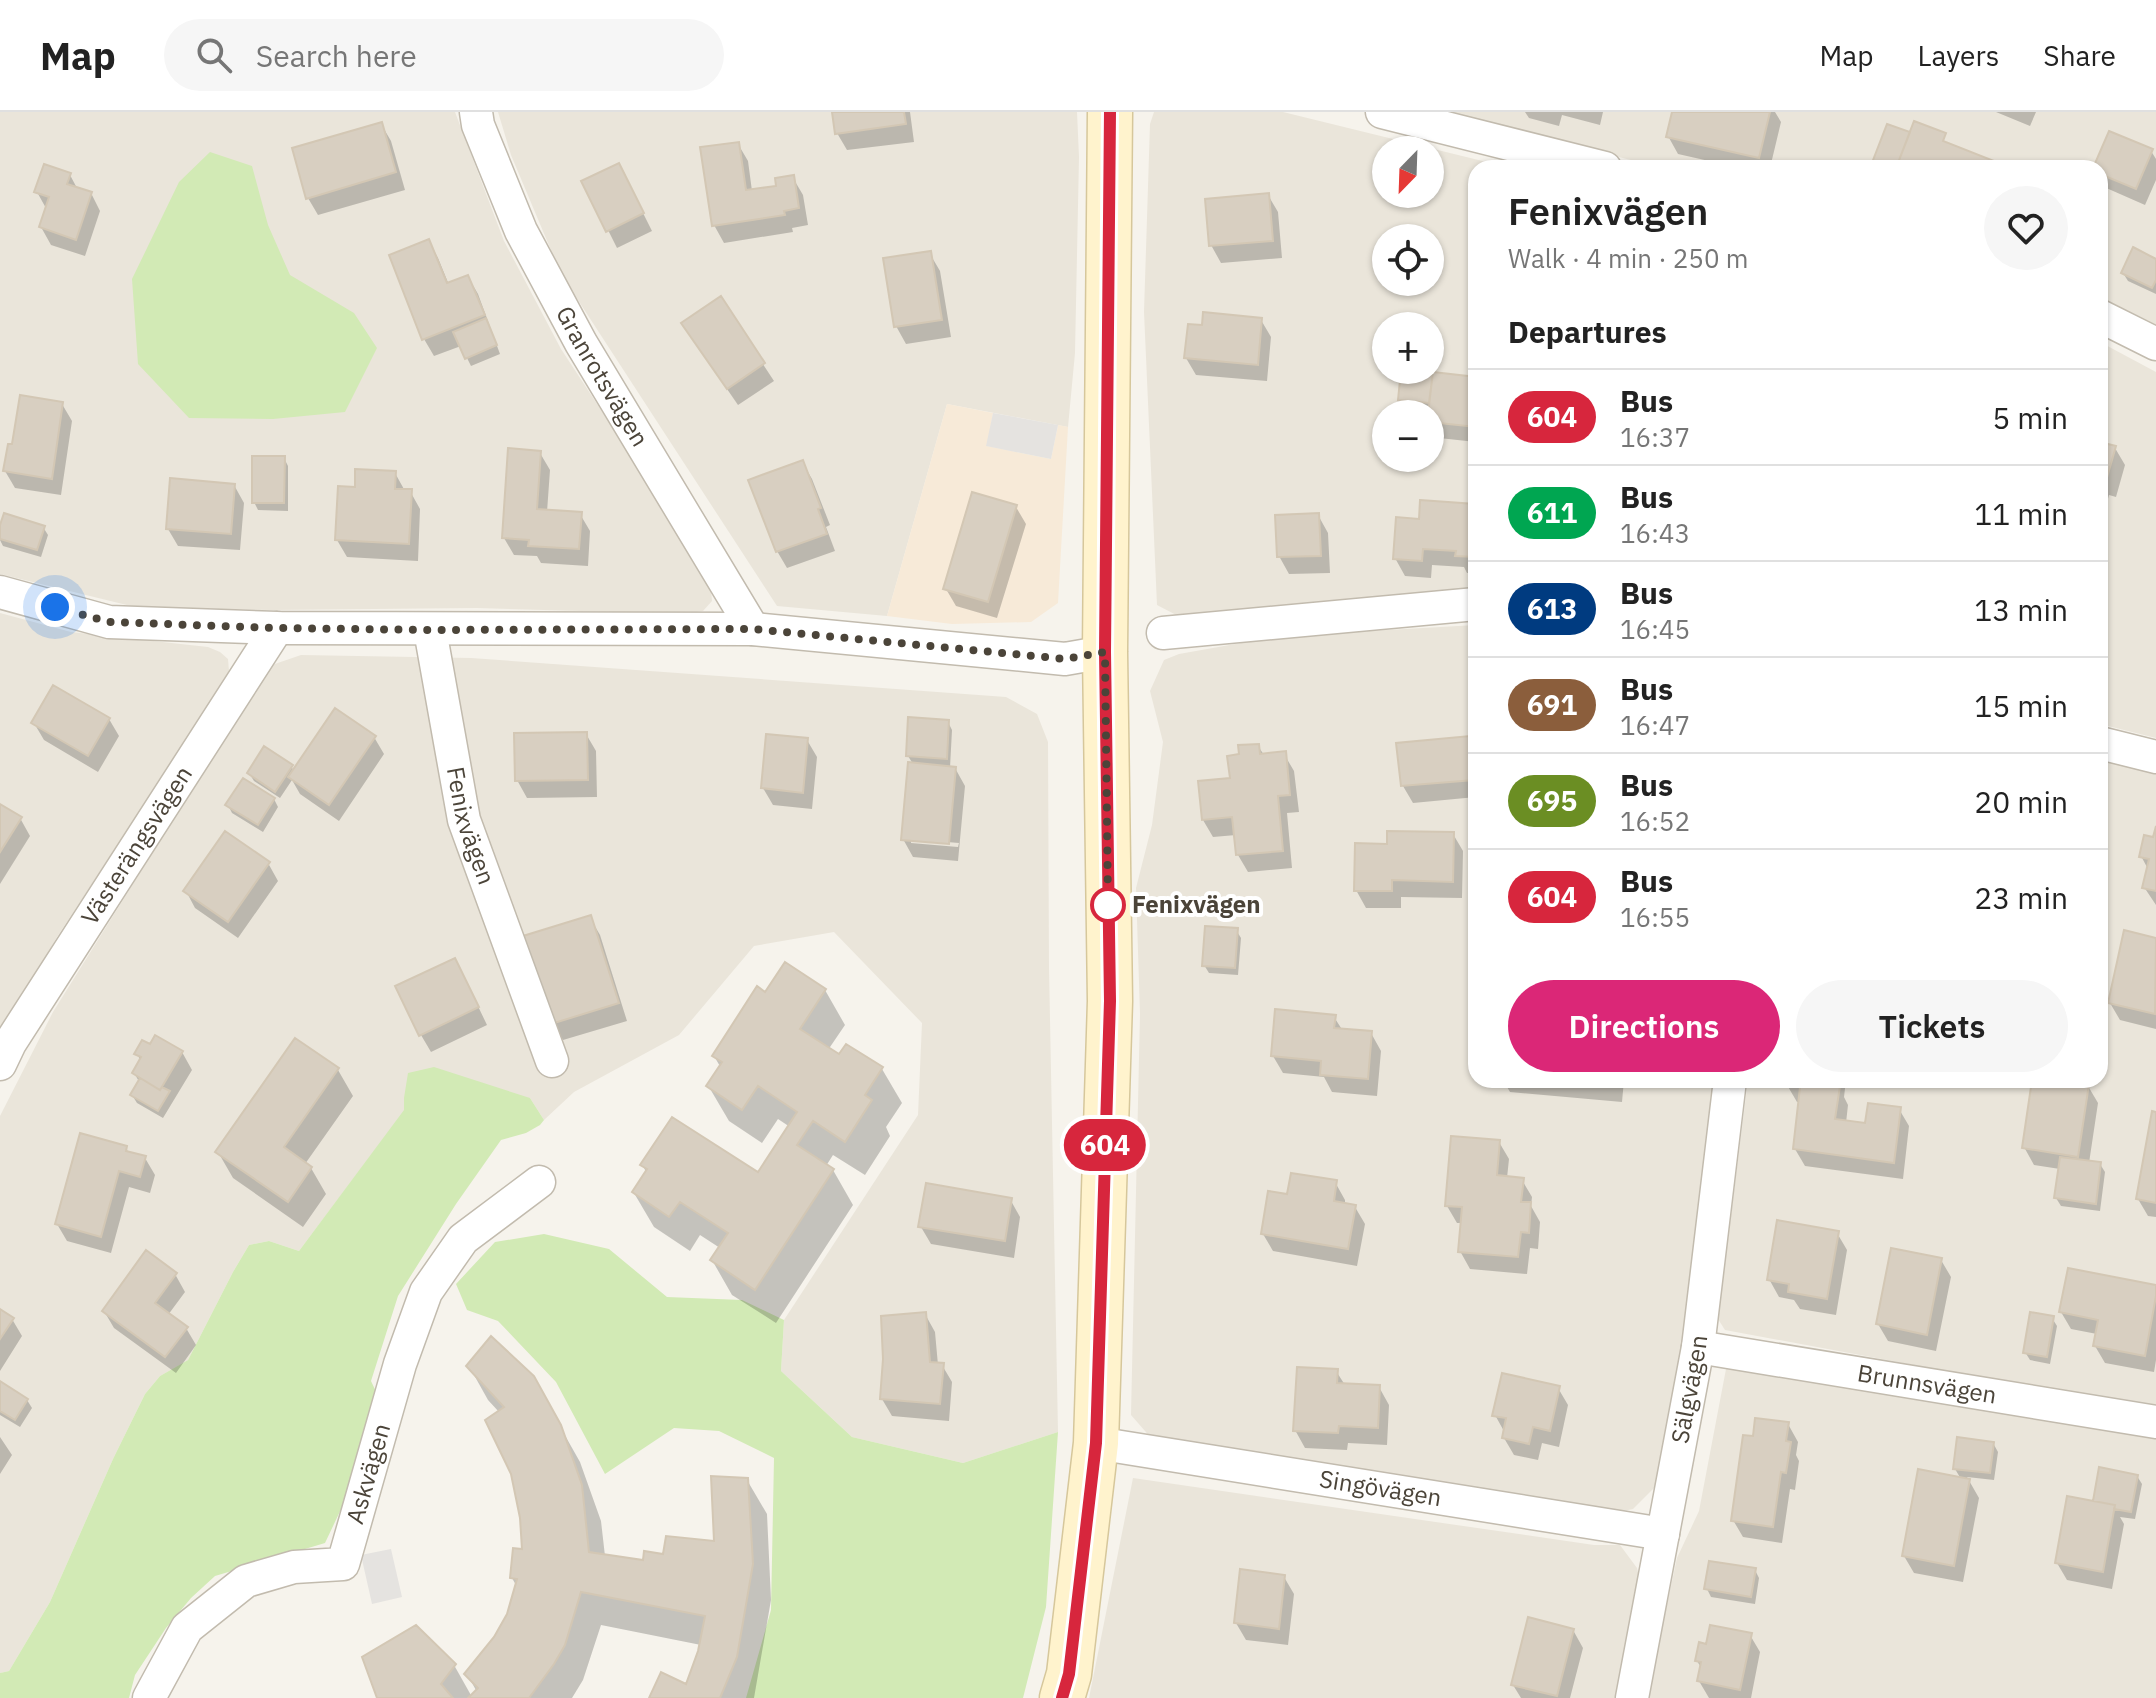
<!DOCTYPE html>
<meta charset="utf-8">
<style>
body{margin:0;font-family:"IBM Plex Sans",sans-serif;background:#f6f6f6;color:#222;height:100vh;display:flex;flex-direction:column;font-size:30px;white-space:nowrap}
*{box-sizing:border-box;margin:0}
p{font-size:26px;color:#767676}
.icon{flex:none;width:44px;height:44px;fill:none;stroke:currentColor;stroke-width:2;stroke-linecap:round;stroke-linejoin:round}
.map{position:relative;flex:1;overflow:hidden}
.panel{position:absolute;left:1468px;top:48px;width:640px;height:928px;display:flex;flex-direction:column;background:#fff;border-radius:24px;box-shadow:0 2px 6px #0004}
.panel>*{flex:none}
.badge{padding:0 16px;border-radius:26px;font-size:28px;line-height:52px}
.needle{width:52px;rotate:203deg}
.fabs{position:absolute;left:1372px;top:24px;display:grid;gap:16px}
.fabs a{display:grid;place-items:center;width:72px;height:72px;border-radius:50%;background:#fff;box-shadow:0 2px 6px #0004;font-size:40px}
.you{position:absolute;width:40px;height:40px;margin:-20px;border:6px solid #fff;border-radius:50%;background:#1a73e8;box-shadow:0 0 0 12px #1a73e833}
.map>.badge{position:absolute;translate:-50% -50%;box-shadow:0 0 0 4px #fff}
h2{padding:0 40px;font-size:30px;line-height:72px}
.round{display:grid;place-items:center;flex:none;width:84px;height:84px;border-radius:42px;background:#f6f6f6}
.summary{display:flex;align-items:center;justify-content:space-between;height:136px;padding:0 40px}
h1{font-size:38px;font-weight:600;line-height:60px}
.action{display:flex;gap:16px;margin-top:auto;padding:16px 40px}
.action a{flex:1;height:92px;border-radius:48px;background:#db2777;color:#fff;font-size:32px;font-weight:600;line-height:92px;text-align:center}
.action a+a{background:#f6f6f6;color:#222}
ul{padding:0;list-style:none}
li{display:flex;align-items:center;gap:24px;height:96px;padding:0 40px;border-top:2px solid #e0e0e0}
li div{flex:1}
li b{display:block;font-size:30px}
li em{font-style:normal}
li .badge{min-width:88px;font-weight:700;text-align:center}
header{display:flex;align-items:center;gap:48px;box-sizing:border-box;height:112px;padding:0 40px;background:#fff;border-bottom:2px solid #e0e0e0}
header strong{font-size:38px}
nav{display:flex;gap:44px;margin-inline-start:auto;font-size:28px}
.search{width:560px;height:72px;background:#f6f6f6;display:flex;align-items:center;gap:20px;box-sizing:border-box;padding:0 28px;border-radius:44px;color:#767676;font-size:30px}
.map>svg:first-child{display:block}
.residential{fill:#eae5da;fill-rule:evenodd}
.commercial{fill:#f7ead8}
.green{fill:#d2eab5}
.parking{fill:#e5e3e0}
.shadow{fill:#0003;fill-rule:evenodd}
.building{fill:#d8cfc1;stroke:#d3c7b4;stroke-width:2}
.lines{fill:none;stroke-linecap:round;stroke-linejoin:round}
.street-casing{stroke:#c2bbae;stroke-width:35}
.secondary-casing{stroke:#d6c79b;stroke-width:47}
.street{stroke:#fff;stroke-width:32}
.secondary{stroke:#fff3cd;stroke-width:44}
.line-casing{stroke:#fff;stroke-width:18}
.line{stroke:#d7263d;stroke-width:12}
.walk{stroke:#4b4439;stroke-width:8;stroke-dasharray:0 14.4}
.stop-dot{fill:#fff;stroke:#d7263d;stroke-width:4}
.labels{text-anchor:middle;stroke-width:8;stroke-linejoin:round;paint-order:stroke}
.street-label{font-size:24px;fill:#4b4439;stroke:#fff}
.stop-label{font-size:24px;font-weight:bold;fill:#4b4439;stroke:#fff;text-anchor:start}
</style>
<header>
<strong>Map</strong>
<div class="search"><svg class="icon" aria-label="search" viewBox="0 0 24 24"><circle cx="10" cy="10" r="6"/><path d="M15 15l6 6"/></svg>Search here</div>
<nav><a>Map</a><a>Layers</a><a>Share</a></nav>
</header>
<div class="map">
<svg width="2156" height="1586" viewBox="0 0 2156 1586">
<rect width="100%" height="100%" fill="#f6f3ec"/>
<path class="residential" d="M0,0h455l49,129 57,108 149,227 2,25 -9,10 -16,3 -210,-6 -206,2 -136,-3 -135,-33z
M498,0h579l2,45 -4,196 -7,74 -121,-23 -60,212 -110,-10 -216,-332 -50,-119z
M1154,0h129l228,56h-35v426l-294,24 -25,-13 -13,-293 6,-188zM1386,38h44v44h-44zM1386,126h44v44h-44zM1386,214h44v44h-44zM1386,302h44v44h-44z
M1443,0h713v224l-56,-31v-137h-438z
M2100,230l56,30v366l-56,-14z
M0,501l71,19 137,15 12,5 8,7 1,12 -63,100 -109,166 -57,99z
M1476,513v455h239l-37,304 -20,100 -25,25 -20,4 -461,-74 -21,-24 9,-401 -4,-126 16,-63 11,-83 -13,-51 14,-31 15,-6 102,-18z
M301,543l170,3 535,39 31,17 11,28 1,226 9,464 -95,31 -111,-26 -71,-66 3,-51 134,-205 4,-92 -88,-91 -80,14 -75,89 -105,57 -30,28 -14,-22h-126l1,12 -106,141 -30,-10 -20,4 -16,27 -45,88 -28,16 -15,18 -32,65 -63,143 -41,69 -9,2v-557l53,-104 216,-346z
M2100,647l56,14v637l-431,-80 -7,-11 30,-239h352z
M1740,1247l416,75v264h-509l30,-140 22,-47 27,-142z
M1133,1366l461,67h26l17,23 5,21 -26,109h-527z"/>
<path class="commercial" d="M947,292l46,9 -6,33 64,13 7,-34 10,2 -10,176 -27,19 -79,2 -65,-8z"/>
<path class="green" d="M210,40l42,14 16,59 22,50 64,38 23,35 -32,64 -72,7 -84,-1 -51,-54 -6,-85 47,-97z
M434,955l96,31 14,22 -4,5 -14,8 -25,7 -45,64 -58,92 -27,85 8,17 -27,88 -27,57 -110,33 -24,22 -25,30 -31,47 -6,23h-129v-25l9,-2 41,-69 63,-143 32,-65 15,-18 28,-16 45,-88 16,-27 20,-4 30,10 105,-141v-12l4,-25z
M544,1122l65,15 58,48 75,3 42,20 -3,51 71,66 111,26 95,-31 -12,175 -23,91h-277l25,-88 3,-152 -55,-27 -45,-3 -69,46 -49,-92 -58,-61 -31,-11 -11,-26 39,-42z"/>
<path class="parking" d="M993,301l65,12 -7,34 -65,-13z
M391,1437l11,48 -30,7 -11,-49z"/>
<path class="shadow" d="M834,0h76l4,30 -67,8 -10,-17z
M1525,0h78l-3,13 -38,-10 -3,11 -30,-8z
M1674,0h101l6,10 -11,46h-30l-62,-14 -10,-18z
M1996,0h40l-6,14z
M381,12l10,17 14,49 -87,25 -10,-17z
M738,32l10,17 4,30 27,-4 14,-9 10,17 5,30 -16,3 1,4 -69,11 -10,-18z
M2151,39l5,8v21l-11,25 -41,-18 -4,-7v-12h-5z
M70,63l8,15 13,3 9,18 -15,45 -34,-11 -10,-18 6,-17 -10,-18z
M584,70l44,1 24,48 -35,17z
M1268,83l10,17 4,46 -61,5 -10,-18z
M429,129l9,17 11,27 19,-8 10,17 22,60 -29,12 -10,-20 -27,10 -10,-17 -33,-83z
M930,142l10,17 11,66 -45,7 -10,-18z
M2156,149v33l-28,-13 -5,-8z
M720,187l54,82 -36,24 -44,-64z
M1261,208l10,17 -4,44 -71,-6 -10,-17z
M1403,259l73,8v63l-37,-4 -9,-16v-12l-26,-2 -4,-8z
M62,292l10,17 -11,74 -46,-7 -10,-17z
M2100,332l15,4 10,17 -9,32 -7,-2 -9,34z
M540,341l10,17 -3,42 33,2 10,17 -2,35 -47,-3 -4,-7 -23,-1 -10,-17z
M284,346l4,8v45l-30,-1 -4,-8z
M802,350l10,17 18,46 -4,2 9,24 -48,17 -10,-17z
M395,361l10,18h5l10,18 -2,52 -71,-4 -10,-17 20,-51z
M234,373l10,18 -4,47 -62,-4 -10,-17z
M1474,394l2,3v64h-9l-3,-6 -32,-2 -1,13 -26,-2 -10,-18 26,-37z
M1016,395l10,17 -29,94 -41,-12 -10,-17z
M1318,403l10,18 2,40 -41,1 -10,-18z
M43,415l5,8 -7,22 -38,-11 -3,-6v-8z
M109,607l10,17 -21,36 -54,-32 -10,-17z
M948,610l4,8 -2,38h5l10,18 -7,75 -45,-4 -10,-18 10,-75 -5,-8zM911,727l48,4 -1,4 -47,-4z
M586,622l10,17 1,46 -70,1 -10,-18z
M374,625l10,17 -45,67 -39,-27 -8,-14 -12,18 -26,-17 -5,-8 42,-7 3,5z
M1469,626l7,12v47l-63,6 -10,-17z
M807,628l10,17 -5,52 -39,-4 -10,-17z
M1258,634l6,9 20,-1 10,17 5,41 -12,1 5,55 -44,4 -10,-17 -2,-20 -23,2 -10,-17 29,-40 9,-24z
M274,687l4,8 -15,25 -31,-19 -4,-8z
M0,694l20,12 10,18 -30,48z
M1453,722l10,17 -1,47 -61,-1v11h-35l-10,-18 33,-44z
M2156,723v70l-12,-18 4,-18 -7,-13 14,-16z
M268,751l10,18 -40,57 -43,-30 -9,-17z
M590,806l10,17 27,86 -64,19 -10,-17z
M1236,818l5,8 -3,37 -29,-2 -5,-8z
M2126,821l30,7v89l-36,-9 -10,-17z
M464,865l23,48 -56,27 -10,-17z
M825,878l20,35 -17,25 12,7 42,12 20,34 -16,24 4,9 -25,39 -32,-20 -7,11 7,4 20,35 -77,118 -44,-28 -20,-35 8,-12 -20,-13 -10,16 -36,-24 -20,-34 13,-20 -5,-8 117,10 31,-48 -12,-8 -16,24 -33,-22 -20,-34 12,-19 -7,-12 52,-62z
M1334,905l9,14 28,2 10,18 -4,45 -45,-4 -8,-15 -41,-4 -10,-17z
M182,940l10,18 -29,48 -26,-15 -5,-8 8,-12 -6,-10 7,-12 -4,-7z
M338,958l15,26 -48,68 6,4 15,26 -23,33 -70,-49 -15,-26z
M1503,968h121l-2,22 -112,-10z
M1787,968h59l-2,17 4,8 -2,18 21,2 32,-16 10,17 -6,53 -98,-13 -10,-17 5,-47h-3l-10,-17z
M2034,968h16l38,6 10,17 -9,60 11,1 5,8 -5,39 -39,-5 -5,-8 4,-29 -26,-4 -10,-18z
M2156,1002v103l-8,-1 -10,-17z
M1499,1030l10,17 -2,19 15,2 10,17 -1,9 9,16 -2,27 -8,-1 -3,26 -57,-5 -10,-18 3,-28h-6l-10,-17z
M126,1036l3,6 16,4 10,17 -5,18 -21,-6 -18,66 -44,-12 -10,-17z
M1335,1070l10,18v5l10,2 10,17 -8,42 -84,-15 -10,-17 26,-38z
M1010,1087l10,18 -6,41 -83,-14 -10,-17z
M1837,1121l10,17 -11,65 -36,-6 -6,-9 -15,-3 -10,-18z
M1941,1148l10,17 -15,74 -48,-10 -10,-17z
M175,1162l10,18 -17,23 18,13 10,17 -20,28 -62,-45 -10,-17z
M2156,1175v73l-2,12 -49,-9 -10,-17 2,-12 -26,-5 -10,-17z
M0,1199l12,8 10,17 -22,35z
M925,1202l10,18 3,33h4l10,17 -3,39 -57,-5 -10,-17 3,-40z
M2052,1206l5,8 -7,38 -20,-4 -5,-8z
M469,1254l63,11 48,85 21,59 4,35 39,6 72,-19 31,-63 20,34 4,86 -17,98h-103l36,-12 14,-41 -100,-20 -18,55 -11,18h-193l75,-33 18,32 5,-5 -10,-18 28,-36 14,-23 8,-28 -5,-9 12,-27 -2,-33 -23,-106 -11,-12z
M1336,1259l9,14 34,2 10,18 -2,40 -39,-2 -1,7 -42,-2 -10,-18z
M0,1272l27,16 5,8 -12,19 -20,-12z
M1558,1276l10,17 -9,42 -17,-4 -4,17 -24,-5 -10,-17 1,-5 -10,-18z
M1788,1312l10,18 -2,13 3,6 -4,29 -5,-1 -8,54 -39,-6 -10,-17 21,-81z
M0,1325l12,18 -12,19z
M1993,1331l5,9 -4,28 -27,-3 12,21 -16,84 -49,-9 -10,-17 57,-77 -6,-10z
M2137,1364l5,8 -7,35 -15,-2 4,7 -12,65 -45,-9 -10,-17 42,-59z
M1755,1458l4,8 -4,26 -44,-7 -4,-8z
M1284,1465l10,17 -6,51 -42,-5 -10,-17z
M1573,1518l10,18 -13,50h-49l-8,-13z
M1750,1523l10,17 -9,46h-42l-10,-17 3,-12 -5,-8z"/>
<path class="building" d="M832,0h72l2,12 -71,10z
M1672,0h98l-11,46 -93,-21z
M1914,9l32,12 -3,8 51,20 -3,7h-95z
M382,10l14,50 -90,27 -14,-51z
M1887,12l23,8 -14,36h-26z
M2109,19l44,18 -17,40 -36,-15v-6h-7z
M739,30l7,48 30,-4 -1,-8 19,-3 5,33 -15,3 1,4 -73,11 -12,-79z
M619,51l25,50 -38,19 -25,-51z
M44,52l27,9 -4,11 25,8 -16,48 -37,-13 10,-30 -15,-5z
M1269,81l4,48 -64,5 -4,-47z
M429,127l18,44 21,-8 17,40 -63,25 -33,-85z
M2133,135l23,12v21l-4,8 -31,-15z
M931,139l11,69 -48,7 -11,-69z
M721,184l44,67 -38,26 -46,-66z
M1203,200l59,6 -4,47 -74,-7 4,-34 14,1z
M486,206l11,27 -32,14 -12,-27z
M1401,258l32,2 -4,31 -31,-3z
M1433,260l43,5v50l-46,-5v-8h-2z
M20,283l43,7 -11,77 -49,-8 5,-27h4z
M2100,330l16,4 -10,35 -6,-2z
M508,336l33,3 -4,58 45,3 -3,37 -51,-3 1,-6 -27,-2z
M252,344h33l-1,47h-32z
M803,348l18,48 -3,1 9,25 -51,18 -28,-72z
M355,357l41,2 -1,18h17l-3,55 -74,-4 3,-54 17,1z
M170,366l65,6 -4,50 -65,-5z
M972,380l45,13 -29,97 -45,-13z
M1420,388l55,4 1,53 -21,-1 1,-5 -33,-2 -1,12 -29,-2 3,-42 23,2z
M4,401l41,13 -8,24 -37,-11v-14z
M1319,401l2,43 -44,1 -2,-42z
M53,573l57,33 -22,38 -57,-33z
M335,596l41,28 -47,69 -41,-28z
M908,605l41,3 -2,39 -41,-3z
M587,620l1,48 -73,1 -1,-48z
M766,622l42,4 -5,55 -42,-5z
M1470,624l4,44 -73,6 -5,-43z
M1259,632l1,10 26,-3 4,44 -12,1 5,55 -47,4 -4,-38 -30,3 -4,-39 32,-3 -3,-22 12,-2 -1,-9z
M264,634l29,19 -18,27 -28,-19z
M908,650l48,5 -7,77 -48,-4z
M243,666l32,20 -17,27 -33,-20z
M0,692l22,13 -22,35z
M2156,714v65l-14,-3 7,-29 -10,-2 5,-22 9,2z
M225,719l45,31 -42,60 -45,-31z
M1387,719l67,1 -1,50 -61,-2v11h-38l1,-48 32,1z
M591,803l28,88 -68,21 -28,-88z
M1205,814l33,2 -3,40 -33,-2z
M2124,818l32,8 -1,76 -47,-11z
M455,846l24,49 -60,29 -24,-50z
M785,850l41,27 -26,40 39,25 7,-10 37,23 -18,28 7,5 -27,42 -32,-21 -16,24 37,24 -79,121 -45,-30 18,-27 -48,-31 -11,15 -37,-25 15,-23 -7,-4 32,-48 86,55 39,-60 -39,-26 -16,24 -36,-24 16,-24 -10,-6 45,-70 8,6z
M1275,897l61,6 -2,13 38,3 -4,48 -48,-4 1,-14 -50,-5z
M155,923l28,16 -23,39 -28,-17 9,-16 -7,-3 8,-14 8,4z
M295,926l44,30 -55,79 28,20 -24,35 -73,-50z
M140,966l20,12 2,-3 8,4 -12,20 -28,-16z
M1550,968h64l-1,6z
M1785,968h50l-1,6h6l-5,33 30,4 3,-20 33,4 -7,56 -101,-14 7,-62 -15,-2z
M2032,968h31l26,4 -11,73 -56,-9z
M2152,999l4,1v91l-20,-4z
M80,1021l47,13 -1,5 20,5 -6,21 -21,-6 -18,66 -46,-13z
M1451,1024l49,4 -3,35 27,3 -3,24h10l-2,31 -8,-1 -3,25 -60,-5 4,-45 -17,-1z
M2060,1045l41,5 -5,42 -42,-6z
M1291,1061l46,7 -3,21 22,4 -8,44 -87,-15 7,-43 19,3z
M926,1071l86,15 -7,43 -87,-14z
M1777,1108l62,11 -12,68 -39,-7 1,-8 -22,-4z
M1891,1136l51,10 -15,77 -51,-11z
M146,1138l31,23 -22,30 33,24 -23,30 -63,-46z
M2068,1156l88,17v11l-11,60 -52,-10 5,-26 -39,-8z
M0,1197l14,9 -14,21z
M926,1200l4,50 14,1 -4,41 -60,-5 3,-40 -2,-43z
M2030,1200l24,4 -7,41 -24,-4z
M491,1224l43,40 27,49 21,60 7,67 54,8 1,-9 19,3 3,-18 48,5 -3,-65 37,2 5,86 -16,93 -17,41h-71l12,-26 25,12 12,-33 7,-35 -124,-24 -16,53 -11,19 -25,34h-61l10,-10 -14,-14 30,-37 13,-23 10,-35 -7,-1 3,-30 9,1 -2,-31 -9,-44 -26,-54 19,-13 -38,-41z
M1297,1255l41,2 -1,14 43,2 -2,43 -39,-2 -1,7 -45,-2z
M1502,1261l58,13 -10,45 -17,-4 -4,17 -27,-6 4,-20 -14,-2z
M0,1269l28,18 -13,21 -15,-9z
M1755,1306l34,4 -3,19 5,1 -5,31 -5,-1 -8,55 -42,-6 12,-86 10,1z
M1957,1325l37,5 -4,31 -37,-4z
M2099,1355l39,8 -7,37 -17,-3 1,-4 -22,-4z
M1918,1357l52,10 -16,87 -52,-10z
M2067,1384l48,9 -12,67 -48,-9z
M1709,1449l47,7 -5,29 -47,-8z
M1240,1457l45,6 -6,54 -45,-6z
M1528,1505l46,12 -17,67 -46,-11z
M416,1513l40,39 -15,20 12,14h-76l-15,-41z
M1710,1513l42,8 -12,57 -43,-9 4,-19 -6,-1 4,-19 7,2z"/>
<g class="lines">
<g class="street-casing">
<g id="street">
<path id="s1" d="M476,0l2,13 43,106 60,112 172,286"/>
<path d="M1382,0l223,56"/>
<path d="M2100,204l56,28"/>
<path d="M0,480l109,30 168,6 476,1 312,30 40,-7"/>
<path id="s2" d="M430,518l34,190 88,241"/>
<path d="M1163,521l313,-29"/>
<path d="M2100,631l56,14"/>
<path id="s3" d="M0,952l10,-21 267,-415"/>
<path id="s4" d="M1698,1235l458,75"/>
<path id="s5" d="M1096,1331l567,91"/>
<path id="s6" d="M149,1586l38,-70 59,-47 48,-14 49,-3 57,-200 26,-72 37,-53 76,-57"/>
<path id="s7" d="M1632,1586l66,-351 32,-267"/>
</g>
</g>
<g class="secondary-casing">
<path id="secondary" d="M1062,1586l7,-24 27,-231 14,-442 -5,-349 5,-540"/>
</g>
<use href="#street" class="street"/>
<use href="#secondary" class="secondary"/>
</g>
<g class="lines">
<g class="line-casing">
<path id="line" d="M1062,1586l7,-24 27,-231 14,-442 -5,-349 5,-540"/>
</g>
<use href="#line" class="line"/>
<path class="walk" d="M55,495l54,15 168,6 153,2 323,-1 312,30 40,-7 3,253"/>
</g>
<circle class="stop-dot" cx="1108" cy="793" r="16"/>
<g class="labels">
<g class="street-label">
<text dy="8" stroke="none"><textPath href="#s1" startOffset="294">Granrotsvägen</textPath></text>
<text dy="8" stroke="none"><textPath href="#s2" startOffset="200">Fenixvägen</textPath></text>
<text dy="8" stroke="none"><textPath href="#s3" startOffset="258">Västerängsvägen</textPath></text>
<text dy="8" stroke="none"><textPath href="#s4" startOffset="232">Brunnsvägen</textPath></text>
<text dy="8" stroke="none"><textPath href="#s7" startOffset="314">Sälgvägen</textPath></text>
<text dy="8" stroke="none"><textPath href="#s6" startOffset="348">Askvägen</textPath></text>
<text dy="8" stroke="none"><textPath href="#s5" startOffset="288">Singövägen</textPath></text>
</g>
<g class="stop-label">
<text x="1132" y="801">Fenixvägen</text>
</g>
</g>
</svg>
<div class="fabs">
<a><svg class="needle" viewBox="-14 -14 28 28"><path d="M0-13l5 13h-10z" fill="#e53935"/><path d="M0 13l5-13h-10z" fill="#767676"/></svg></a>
<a><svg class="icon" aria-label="locate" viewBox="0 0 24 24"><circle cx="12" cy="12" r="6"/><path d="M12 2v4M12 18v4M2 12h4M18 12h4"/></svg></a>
<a>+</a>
<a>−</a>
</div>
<div class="you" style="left:55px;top:495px"></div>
<b class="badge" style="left:1105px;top:1033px;background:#d7263d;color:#fff">604</b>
<section class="panel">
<div class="summary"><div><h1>Fenixvägen</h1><p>Walk · 4 min · 250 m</p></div><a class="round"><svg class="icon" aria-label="heart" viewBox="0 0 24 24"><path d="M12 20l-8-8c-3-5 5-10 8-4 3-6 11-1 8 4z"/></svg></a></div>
<h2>Departures</h2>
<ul>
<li><span class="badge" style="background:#d7263d;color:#fff">604</span><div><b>Bus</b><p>16:37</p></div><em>5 min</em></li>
<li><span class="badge" style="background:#00a651;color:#fff">611</span><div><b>Bus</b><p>16:43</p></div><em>11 min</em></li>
<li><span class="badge" style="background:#003b80;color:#fff">613</span><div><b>Bus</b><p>16:45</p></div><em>13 min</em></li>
<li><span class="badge" style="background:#8b5e3c;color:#fff">691</span><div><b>Bus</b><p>16:47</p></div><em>15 min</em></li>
<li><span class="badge" style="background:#6b8e23;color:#fff">695</span><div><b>Bus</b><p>16:52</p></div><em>20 min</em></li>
<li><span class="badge" style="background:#d7263d;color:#fff">604</span><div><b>Bus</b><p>16:55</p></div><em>23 min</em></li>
</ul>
<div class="action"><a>Directions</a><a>Tickets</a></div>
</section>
</div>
